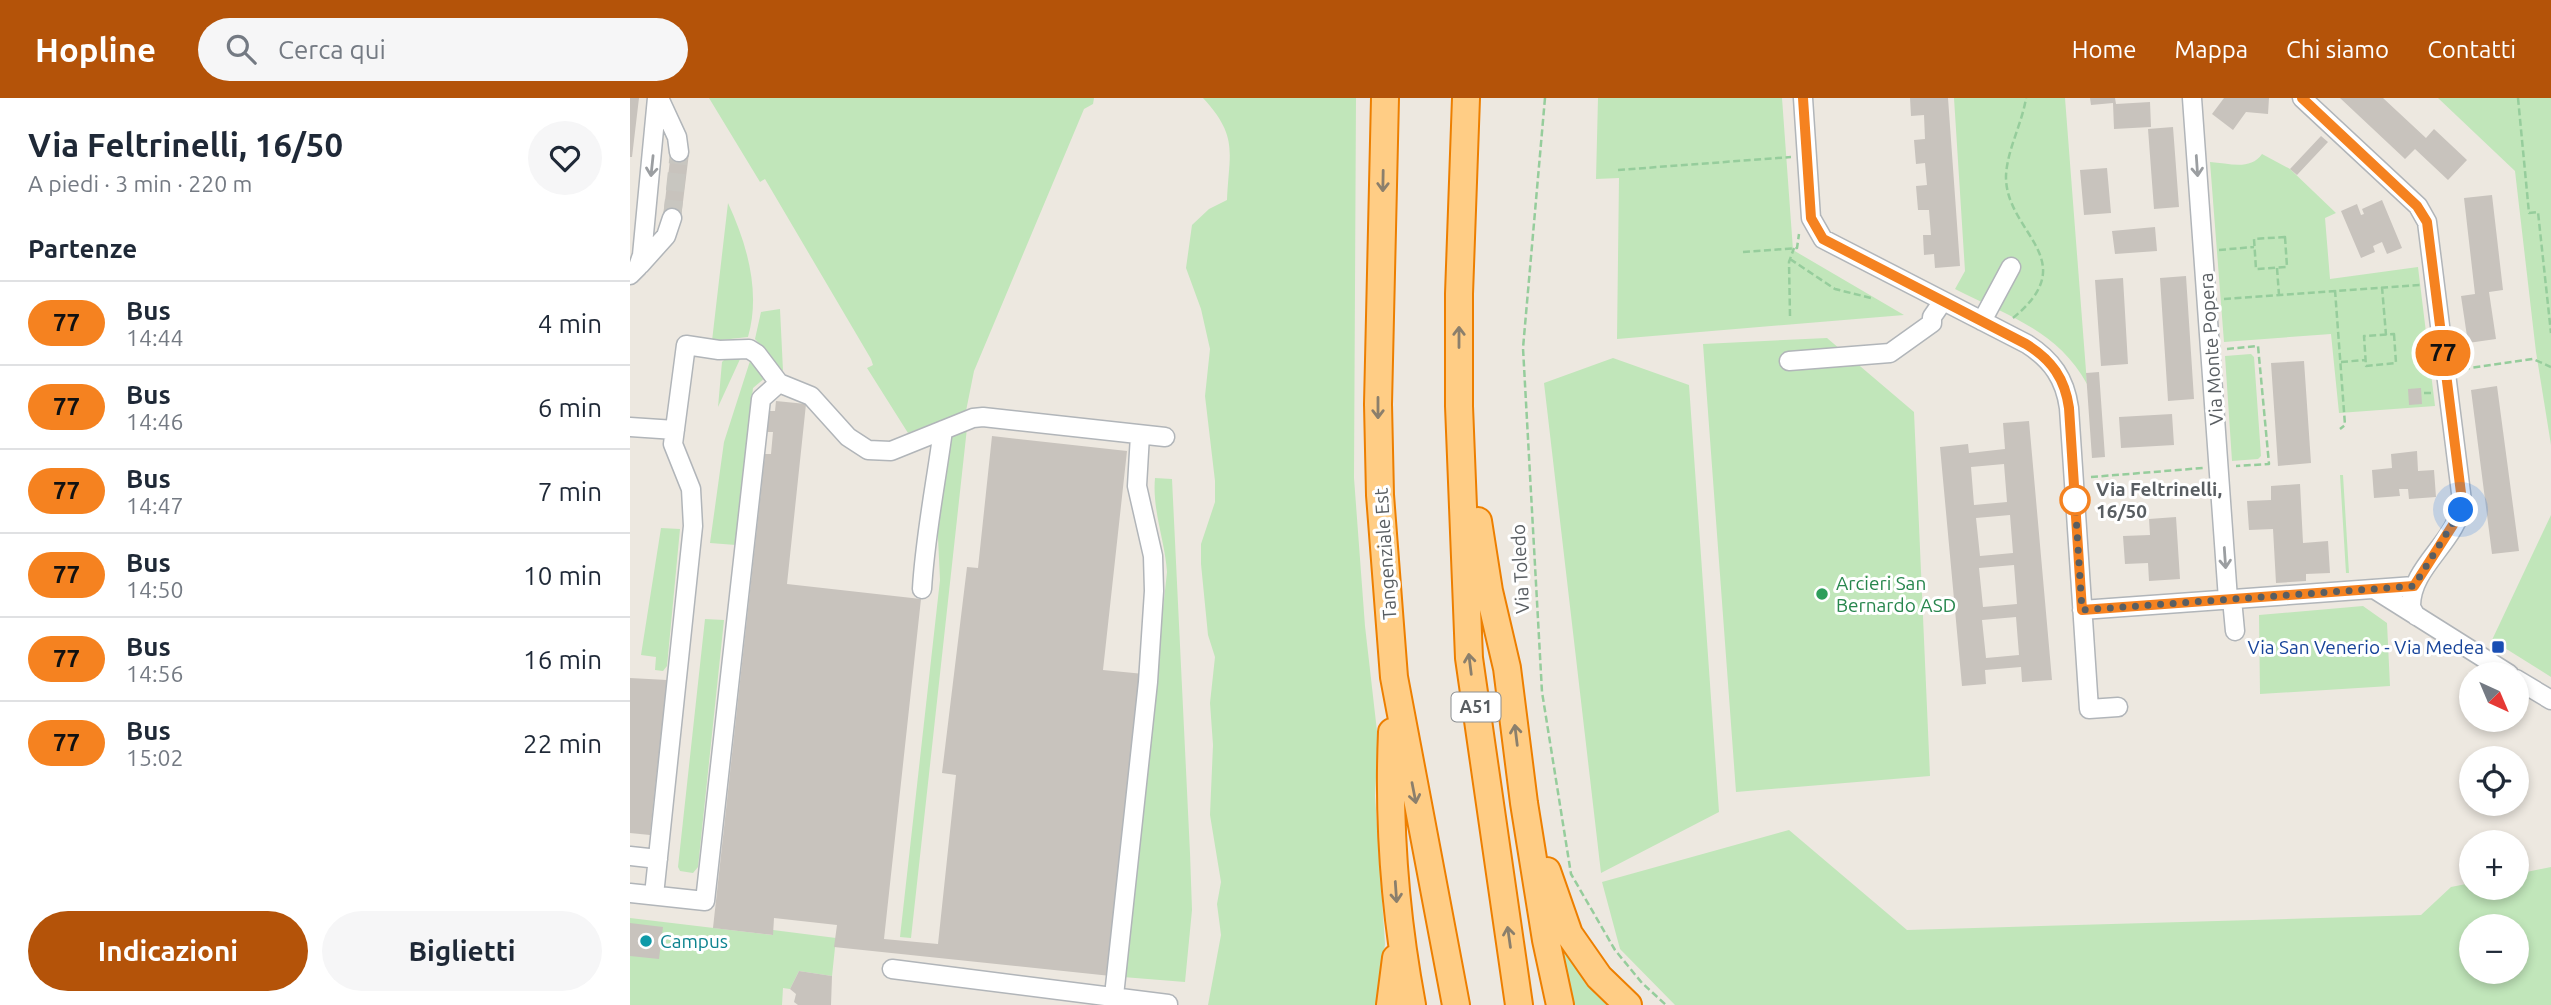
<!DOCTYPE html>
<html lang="it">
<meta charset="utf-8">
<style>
body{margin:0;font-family:Ubuntu,sans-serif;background:#f6f6f7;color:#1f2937;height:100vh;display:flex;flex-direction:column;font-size:26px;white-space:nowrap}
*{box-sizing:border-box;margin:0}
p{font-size:23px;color:#747a83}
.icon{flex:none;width:38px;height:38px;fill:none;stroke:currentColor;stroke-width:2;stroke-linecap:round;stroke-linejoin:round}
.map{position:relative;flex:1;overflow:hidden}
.drawer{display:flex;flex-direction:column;background:#fff;width:630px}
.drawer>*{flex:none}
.badge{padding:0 14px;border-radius:23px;font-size:24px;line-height:46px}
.needle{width:46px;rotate:136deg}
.tools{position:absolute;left:1829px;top:564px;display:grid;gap:14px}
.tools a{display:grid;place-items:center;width:70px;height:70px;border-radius:50%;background:#fff;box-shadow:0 4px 10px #0003;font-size:35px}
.you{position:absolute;width:35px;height:35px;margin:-18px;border:5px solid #fff;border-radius:50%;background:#1a73e8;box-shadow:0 0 0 10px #1a73e833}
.map>.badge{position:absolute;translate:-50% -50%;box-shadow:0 0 0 4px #fff}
h2{padding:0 28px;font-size:26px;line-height:63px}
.round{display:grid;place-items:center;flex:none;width:74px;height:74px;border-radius:37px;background:#f6f6f7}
.overview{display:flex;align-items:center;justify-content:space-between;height:119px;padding:0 28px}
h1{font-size:33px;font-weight:700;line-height:52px}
.button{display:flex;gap:14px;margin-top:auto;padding:14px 28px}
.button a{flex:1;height:80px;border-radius:42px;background:#b45309;color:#fff;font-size:28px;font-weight:700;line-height:80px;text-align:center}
.button a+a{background:#f6f6f7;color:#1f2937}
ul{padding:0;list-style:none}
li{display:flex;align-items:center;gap:21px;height:84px;padding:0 28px;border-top:2px solid #e0e1e3}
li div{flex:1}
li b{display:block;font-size:26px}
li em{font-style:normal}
li .badge{min-width:77px;font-weight:700;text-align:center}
header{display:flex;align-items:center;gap:42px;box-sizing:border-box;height:98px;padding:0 35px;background:#b45309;color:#fff}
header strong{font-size:33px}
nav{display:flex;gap:38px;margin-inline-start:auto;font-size:24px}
.search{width:490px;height:63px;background:#f6f6f7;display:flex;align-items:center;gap:18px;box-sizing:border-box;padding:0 24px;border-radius:38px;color:#747a83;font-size:26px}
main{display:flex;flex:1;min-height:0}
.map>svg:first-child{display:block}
.green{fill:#c1e6ba;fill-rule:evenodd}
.building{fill:#c8c3bd;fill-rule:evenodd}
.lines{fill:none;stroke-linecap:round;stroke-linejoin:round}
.minor-tunnel{stroke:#c8c6c0;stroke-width:18;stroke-dasharray:18 9;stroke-linecap:butt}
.minor-casing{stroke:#b1b5b9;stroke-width:21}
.highway-casing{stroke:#ed7f00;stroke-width:30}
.path{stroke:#96cd9c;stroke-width:2.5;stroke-dasharray:7 3.5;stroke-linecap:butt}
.minor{stroke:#fff;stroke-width:18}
.highway{stroke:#ffcd85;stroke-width:26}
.oneway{stroke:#9b9ea1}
.oneway2{stroke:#8b7f6c}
.line-casing{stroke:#fff;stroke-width:16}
.line{stroke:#f58220;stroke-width:10}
.walk{stroke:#595e62;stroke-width:7;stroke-dasharray:0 12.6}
.stop-dot{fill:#fff;stroke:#f58220;stroke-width:3.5}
.leisure-dot{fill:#2e9e5b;stroke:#fff;stroke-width:2.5}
.transit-dot{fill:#1a4fb4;stroke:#fff;stroke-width:2.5}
.culture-dot{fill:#0f9aa8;stroke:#fff;stroke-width:2.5}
.labels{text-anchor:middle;stroke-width:6;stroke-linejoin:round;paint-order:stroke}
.shield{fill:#fff;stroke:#8b8e91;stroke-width:2}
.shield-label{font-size:18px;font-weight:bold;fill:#595e62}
.street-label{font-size:19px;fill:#595e62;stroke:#fff}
.stop-label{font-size:19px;font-weight:bold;fill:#595e62;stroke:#fff;text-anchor:start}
.leisure-label{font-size:19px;fill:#27864d;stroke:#fff;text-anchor:start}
.transit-label{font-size:19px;fill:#164399;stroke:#fff;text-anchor:end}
.culture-label{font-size:19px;fill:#0d838f;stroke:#fff;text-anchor:start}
</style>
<header>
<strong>Hopline</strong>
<div class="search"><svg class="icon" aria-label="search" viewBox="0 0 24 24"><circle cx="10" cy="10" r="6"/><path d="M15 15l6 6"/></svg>Cerca qui</div>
<nav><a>Home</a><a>Mappa</a><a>Chi siamo</a><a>Contatti</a></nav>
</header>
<main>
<section class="drawer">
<div class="overview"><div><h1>Via Feltrinelli, 16/50</h1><p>A piedi · 3 min · 220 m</p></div><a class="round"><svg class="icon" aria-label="heart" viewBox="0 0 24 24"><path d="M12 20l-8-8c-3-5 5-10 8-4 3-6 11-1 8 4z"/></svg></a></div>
<h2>Partenze</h2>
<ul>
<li><span class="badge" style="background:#f58220;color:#111">77</span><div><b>Bus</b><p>14:44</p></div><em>4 min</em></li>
<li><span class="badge" style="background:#f58220;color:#111">77</span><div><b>Bus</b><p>14:46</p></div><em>6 min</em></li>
<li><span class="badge" style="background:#f58220;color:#111">77</span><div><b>Bus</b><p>14:47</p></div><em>7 min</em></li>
<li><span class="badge" style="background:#f58220;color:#111">77</span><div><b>Bus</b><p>14:50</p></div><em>10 min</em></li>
<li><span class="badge" style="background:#f58220;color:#111">77</span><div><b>Bus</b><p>14:56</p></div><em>16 min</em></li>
<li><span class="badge" style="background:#f58220;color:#111">77</span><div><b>Bus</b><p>15:02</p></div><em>22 min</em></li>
</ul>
<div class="button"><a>Indicazioni</a><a>Biglietti</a></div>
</section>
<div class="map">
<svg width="1921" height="907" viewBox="0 0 1921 907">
<rect width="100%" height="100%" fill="#ede8e0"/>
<path class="green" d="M79,0h385l-1,6 -9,5 -110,262 -8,40 -58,22 -41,-65 6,-3 -2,-6 -106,-180 -5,3z
M573,0h153l-2,380 11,148 13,114 -3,56 10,148 -8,61h-169l13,-70 -4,-31 4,-22 -11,-67 3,-70 -3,-42 5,-46 -7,-22 -7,-71v-20l14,-42v-21l-10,-85 5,-47 -9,-40 -15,-41 6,-43 17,-16 18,-9c2,-48 12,-63 -24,-102z
M968,0h184l11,152 111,65 -287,24 2,-161 -23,1z
M1324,0h111l22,286c-30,-54 -79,-68 -132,-95l10,-18z
M1808,0h113v347l-15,-93 -21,-181z
M1632,56l28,15 46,44 -11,5 5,61 88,-12 17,139 -96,7 -8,-79 -107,8 -14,-180c19,1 40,9 52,-8z
M98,105c19,41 33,89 20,134l-36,4z
M150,211l3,62 -28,-32 6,-27z
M1197,240l87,74 16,364 -194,16 -33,-448z
M1621,256l3,3 7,99 -3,3 -26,2 -7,-105z
M111,259l-23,50 4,-45 4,-4z
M983,260l76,27 30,427 -118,61 -57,-490z
M120,263l15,17 -12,10 -17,157 -26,-2 14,-101z
M337,330l-56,510 -11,-1 40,-357 -3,-64 9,-78z
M1710,377h3l6,98h-3z
M525,380l17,1 18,374 2,57 -7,72 -62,-5 44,-405c-2,-31 -15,-62 -12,-94z
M1921,417v162l-59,-37z
M31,430l19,1 -13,137 -4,5 -8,-1 1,-13 -15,-2z
M1733,508l24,17 3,63 -130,8 -1,-79z
M75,521l19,1 -26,247 -5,6 -13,-2 -2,-4z
M1159,732l118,100 514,-15 30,-28 20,-4v4h45l1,-13 34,-7v138h-876l-55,-56 -18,-67zM1841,828h45v45h-45z
M922,809l68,98h-48z
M0,820l142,17 1,-5 63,8 -4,38 -33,-5 -9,18 -7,-1 -1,17h-152z"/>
<path class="building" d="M0,0h9l-7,59h-2z
M1280,0h38l12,168 -25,2 -1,-14 -10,1 -1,-20h8l-2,-25h-11l-2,-24 11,-1 -2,-22 -9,1 -2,-24 11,-1 -1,-24 -13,1z
M1460,0h25l1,6 34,-2 1,25 -37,2 -1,-26 -22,2z
M1594,0h45l-1,16 -22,-2 -13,18 -21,-16z
M1710,0h43l43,40 8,-9 33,31 -19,20 -33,-31 -10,10z
M1543,29l6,80 -25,2 -6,-80z
M1691,38l7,6 -31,33 -7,-6z
M41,54l18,1 -8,65 -18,-1z
M1477,70l4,45 -27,2 -4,-45z
M1862,97l11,95 -14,2 7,47 -28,4 -7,-47 14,-2 -11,-96z
M1752,102l20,48 -15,6 -5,-12 -9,4 2,6 -14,6 -20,-47 16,-7 4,11 3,-1 -2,-5z
M1525,129l2,24 -42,3 -3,-23z
M1556,178l8,123 -26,2 -8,-123z
M1493,180l5,86 -27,2 -6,-86z
M1674,263l7,102 -33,3 -7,-103z
M1469,274l6,85 -13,1 -6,-85z
M1867,288l22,165 -27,3 -21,-164z
M1791,290l1,16 -13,1 -1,-16z
M146,303l30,3 -19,180 134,15 -37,340 54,5 18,-169 -14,-2 25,-206 11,1 14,-132 135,15 -24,219 41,4 -33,302 -277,-29 3,-22 -63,-7 -1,17 -60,-7 52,-474h6l2,-22h-7l1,-21h8z
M1542,316l2,31 -53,3 -2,-31z
M1399,323l23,259 -30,2 -1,-15 -36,3 1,14 -24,2 -22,-239 28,-3 1,9 36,-4 -2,-26zM1374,366l3,38 -33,3 -3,-38zM1380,417l3,38 -33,3 -4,-38zM1384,467l3,39 -34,3 -4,-39zM1386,519l3,38 -33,3 -4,-38z
M1787,353l1,20 16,-1 2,27 -27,2 -1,-10h-9l1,7 -26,2 -2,-28 20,-2 -1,-14z
M1670,386l3,59 25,-2 2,32 -24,1v7l-30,2 -3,-54 -24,1 -2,-29 24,-1v-14z
M1546,419l4,62 -31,2 -1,-18 -23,1 -2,-28 27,-1 -1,-16z
M0,580l37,2 -17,155 -20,-2z
M0,825l33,4 -4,32 -29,-3z
M169,873l33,5 -1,29h-33l-4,-3 2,-8 -6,-5z"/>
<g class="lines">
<path class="minor-tunnel" d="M42,120l7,-66"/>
<g class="minor-casing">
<path id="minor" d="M29,0l18,39 2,15
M1173,0l8,120 12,21 204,105c25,16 38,35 42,64l20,301 29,-2
M1562,0l36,501
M1672,0l116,108 9,16 35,279c-3,40 -52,65 -51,106l5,9
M10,167l26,-29 6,-18
M0,177l8,-8 4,-12 15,-157
M1352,223l29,-54
M1159,263l101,-8 42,-30v-6l11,-16
M0,329l45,3
M292,491c3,-53 14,-106 21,-159
M1744,491l135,85
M1602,501l3,32
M1452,512l332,-24
M1886,581l35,21
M0,758l28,3
M0,795l75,8 56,-502 18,-16
M24,797l39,-369 -2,-37 -18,-45 13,-99 33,5 30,-1 8,5 22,29 32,13 37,41 20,13 23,1 82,-33 10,-1 182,20
M262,871l276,35
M483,907l35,-323 6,-91 -1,-35 -16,-70 3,-51"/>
</g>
<g class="highway-casing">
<path id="highway" d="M755,0l-7,306 2,91 14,182 62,328
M836,0l-7,196v112l10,252 50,347
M848,423l11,70 18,77 17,135 22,137 14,65
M762,634c-4,92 3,182 20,273
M917,773l22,63 30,43 29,28
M760,907l6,-47"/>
</g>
<path class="path" d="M915,0l-22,250 19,344 29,182 44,76 27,33 24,22
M1888,0l11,115 9,-1 13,121
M988,72l173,-13
M1655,139l2,30 -31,2 -2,-30z
M1589,152l35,-3
M1113,154l54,-4 2,-14
M1160,161l45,30 36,9
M1647,170l2,27
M1752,189l4,48
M1705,192l10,135 -5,4
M1594,201l196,-14
M1160,218l-1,-54 5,-14
M1383,220c72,-59 -8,-85 -7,-142 1,-26 16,-52 20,-78
M1764,236l2,29 -30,3 -2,-30z
M1597,251l31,-3 11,118 -33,2
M1711,264l24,-2
M1833,271l70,-10 18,8
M1794,295h9
M1461,379l112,-9"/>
<use href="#minor" class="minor"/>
<use href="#highway" class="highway"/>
</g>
<defs><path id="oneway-shaft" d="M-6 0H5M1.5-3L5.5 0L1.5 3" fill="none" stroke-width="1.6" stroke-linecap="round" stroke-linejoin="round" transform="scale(1.75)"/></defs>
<g class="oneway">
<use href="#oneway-shaft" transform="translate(22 68) rotate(96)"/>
<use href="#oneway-shaft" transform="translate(1567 68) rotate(86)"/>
<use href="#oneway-shaft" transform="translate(1595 460) rotate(86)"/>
</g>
<g class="oneway2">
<use href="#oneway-shaft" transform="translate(753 83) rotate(91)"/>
<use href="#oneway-shaft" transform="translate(829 239) rotate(-90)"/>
<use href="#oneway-shaft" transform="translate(748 310) rotate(90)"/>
<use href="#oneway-shaft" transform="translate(840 566) rotate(-97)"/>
<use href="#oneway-shaft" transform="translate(886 637) rotate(-97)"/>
<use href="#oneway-shaft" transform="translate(784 695) rotate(79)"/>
<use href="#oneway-shaft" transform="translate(766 794) rotate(86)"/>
<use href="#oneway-shaft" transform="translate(879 839) rotate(-98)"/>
</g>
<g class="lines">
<g class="line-casing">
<path id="line" d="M1173,0l8,120 12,21 203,105c26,16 39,35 43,64l13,202 332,-24 44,-69 4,-16 -35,-279 -10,-16 -115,-108"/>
</g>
<use href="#line" class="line"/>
<path class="walk" d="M1445,402l7,110 332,-24 47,-76"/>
</g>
<circle class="stop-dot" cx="1445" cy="402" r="14"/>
<circle class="leisure-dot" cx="1192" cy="496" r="7"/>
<rect class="transit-dot" x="1861" y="542" width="14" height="14" rx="3.5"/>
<circle class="culture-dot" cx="16" cy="843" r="7"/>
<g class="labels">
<rect class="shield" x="821.5" y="594.5" width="49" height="29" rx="5"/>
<g class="shield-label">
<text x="846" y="615">A51</text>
</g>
<g class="street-label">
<text transform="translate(1581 251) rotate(-94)" y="7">Via Monte Popera</text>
<text transform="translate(755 456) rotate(-94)" y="7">Tangenziale Est</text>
<text transform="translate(890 471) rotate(-93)" y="7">Via Toledo</text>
</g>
<g class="stop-label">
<text x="1466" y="398">Via Feltrinelli,<tspan x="1466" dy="22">16/50</tspan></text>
</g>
<g class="leisure-label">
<text x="1206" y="492">Arcieri San<tspan x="1206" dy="22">Bernardo ASD</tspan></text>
</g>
<g class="transit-label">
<text x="1854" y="556">Via San Venerio - Via Medea</text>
</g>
<g class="culture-label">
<text x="30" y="850">Campus</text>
</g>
</g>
</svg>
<div class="tools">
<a><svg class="needle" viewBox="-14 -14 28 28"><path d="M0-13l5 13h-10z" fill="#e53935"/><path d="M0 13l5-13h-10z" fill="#747a83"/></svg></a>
<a><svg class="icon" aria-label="locate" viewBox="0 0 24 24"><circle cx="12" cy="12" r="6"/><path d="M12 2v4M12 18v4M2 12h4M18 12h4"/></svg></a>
<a>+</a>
<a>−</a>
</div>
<div class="you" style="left:1831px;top:412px"></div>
<b class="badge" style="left:1813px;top:255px;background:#f58220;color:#111">77</b>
</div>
</main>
